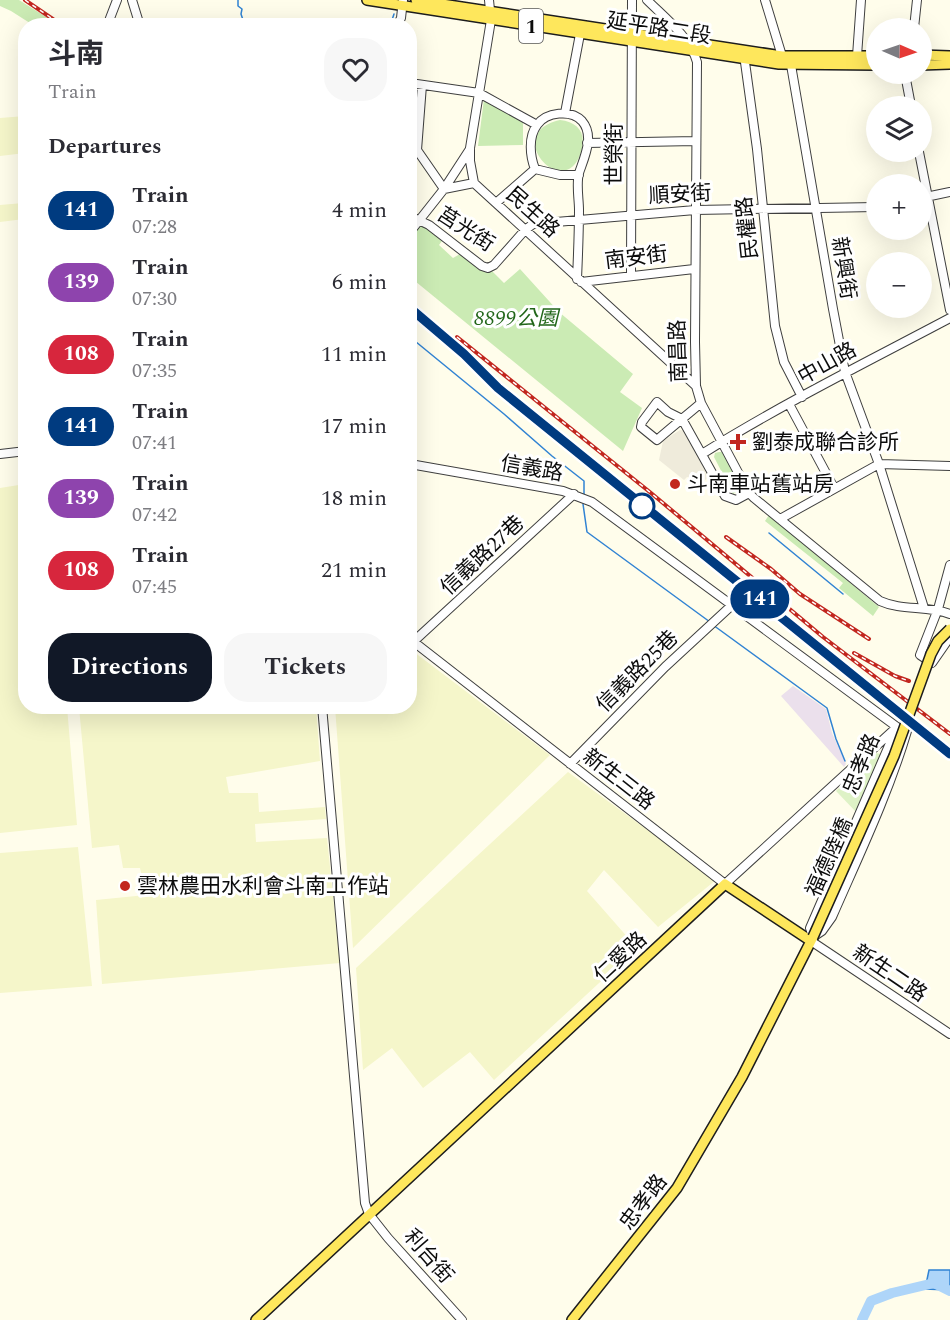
<!DOCTYPE html>
<meta charset="utf-8">
<style>
body{margin:0;font-family:Spectral,"Noto Sans TC",serif;background:#f7f7f7;color:#2b2b33;height:100vh;display:flex;flex-direction:column;font-size:22px;white-space:nowrap}
*{box-sizing:border-box;margin:0}
p{font-size:20px;color:#7c7c81}
.icon{flex:none;width:33px;height:33px;fill:none;stroke:currentColor;stroke-width:2;stroke-linecap:round;stroke-linejoin:round}
.map{position:relative;flex:1;overflow:hidden}
.details{position:absolute;left:18px;top:18px;width:399px;height:696px;display:flex;flex-direction:column;background:#fff;border-radius:24px;box-shadow:0 6px 24px #0002}
.details>*{flex:none}
.badge{padding:0 12px;border-radius:20px;font-size:21px;line-height:39px}
.needle{width:39px;rotate:92deg}
.controls{position:absolute;left:866px;top:18px;display:grid;gap:12px}
.controls a{display:grid;place-items:center;width:66px;height:66px;border-radius:50%;background:#fff;box-shadow:0 6px 24px #0002;font-size:30px}
.map>.badge{position:absolute;translate:-50% -50%;box-shadow:0 0 0 3px #fff}
h2{padding:0 30px;font-size:22px;line-height:54px}
.round{display:grid;place-items:center;flex:none;width:63px;height:63px;border-radius:24px;background:#f7f7f7}
.overview{display:flex;align-items:center;justify-content:space-between;height:102px;padding:0 30px}
h1{font-size:28px;font-weight:700;line-height:45px}
.button{display:flex;gap:12px;margin-top:auto;padding:12px 30px}
.button a{flex:1;height:69px;border-radius:24px;background:#111827;color:#fff;font-size:24px;font-weight:700;line-height:69px;text-align:center}
.button a+a{background:#f7f7f7;color:#2b2b33}
ul{padding:0;list-style:none}
li{display:flex;align-items:center;gap:18px;height:72px;padding:0 30px}
li div{flex:1}
li b{display:block;font-size:22px}
li em{font-style:normal}
li .badge{min-width:66px;font-weight:700;text-align:center}
.map>svg:first-child{display:block}
.industrial{fill:#ebe0ec}
.farmland{fill:#f5f6ca}
.green{fill:#cbebb4}
.pitch{fill:#def2c6}
.plaza{fill:#efebdb}
.water{fill:#aed5f9;stroke:#3183d3;stroke-width:1.5}
.lines{fill:none;stroke-linecap:round;stroke-linejoin:round}
.stream{stroke:#3183d3;stroke-width:1.5}
.river{stroke:#aed5f9;stroke-width:10}
.minor-casing{stroke:#3f3f3f;stroke-width:10}
.major-casing{stroke:#1d1d1d;stroke-width:12}
.minor{stroke:#fff;stroke-width:8}
.major{stroke:#fee75c;stroke-width:9}
.rail-casing{stroke:#c2271f;stroke-width:4}
.rail{stroke:#fff;stroke-width:1.5;stroke-dasharray:4.5;stroke-linecap:butt}
.major-bridge-casing{stroke:#1d1d1d;stroke-width:12;stroke-linecap:butt}
.major-bridge{stroke:#fee75c;stroke-width:9}
.line-casing{stroke:#fff;stroke-width:14}
.line{stroke:#003b80;stroke-width:9}
.poi-dot{fill:#c2271f;stroke:#fff;stroke-width:2}
.stop-dot{fill:#fff;stroke:#003b80;stroke-width:3}
.labels{text-anchor:middle;stroke-width:6;stroke-linejoin:round;paint-order:stroke}
.shield{fill:#fff;stroke:#555;stroke-width:1.5}
.shield-label{font-size:20px;font-weight:bold;fill:#0c0c0c}
.street-label{font-size:21px;fill:#0c0c0c;stroke:#fff}
.park-label{font-size:21px;font-style:italic;fill:#22661a;stroke:#fff}
.poi-label{font-size:21px;fill:#0c0c0c;stroke:#fff;text-anchor:start}
</style>
<div class="map">
<svg width="950" height="1320" viewBox="0 0 950 1320">
<rect width="100%" height="100%" fill="#fffdeb"/>
<path class="industrial" d="M793,686l33,23 6,24 14,31 -2,3 -63,-71z"/>
<path class="farmland" d="M25,116v37l-25,3v-38z
M23,203l1,16 -24,3v-17z
M25,484l1,222 41,1 10,118 -77,8v-345z
M410,649l140,106 -197,193 -18,-241 75,-1z
M79,707h237l4,54 -94,16 3,16h29l1,19 66,-5 1,12 -71,5 1,18 71,-4 13,125 -238,21 -6,-84 50,-5 -6,-27h-17l-4,-23 -27,3z
M568,772l148,108 -58,47 -54,-57 -17,21 50,57 -143,132 -24,-28 -47,36 -31,-40 -29,22 -7,-102z
M78,847l14,139 -92,7v-140z"/>
<path class="green" d="M0,0h19l40,25h-26l-22,-14 -11,-5z
M484,99l39,22v24l-45,1z
M560,120c18,2 27,13 21,32 -16,52 -81,-19 -21,-32z
M421,224l21,17 -3,4 14,13 7,-4 13,11 19,6 12,12 16,-14 39,43 74,62 -13,18 22,16 -19,43 -213,-174v-39z
M719,452h6l17,34v3l-9,5 -19,-37 1,-4z
M769,515l110,92 -6,9 -34,-28 4,-5 -78,-62z"/>
<path class="pitch" d="M875,753l8,1 -25,60 -22,-23z"/>
<path class="plaza" d="M680,430l5,1 20,40 2,7 -5,6 -10,-6 -5,-1 -3,3 -25,-20 4,-19z"/>
<path class="water" d="M929,1270h21v20l-25,-1z"/>
<g class="lines">
<path class="stream" d="M238,0v6l4,3 -1,5 4,12
M390,26l4,-12
M410,337l94,77 48,42 32,25v15
M583,504l4,28 123,90
M769,533l74,61
M713,625l114,83 9,31 9,22"/>
<path class="river" d="M862,1320l9,-19 21,-8 42,-10 16,8"/>
<g class="minor-casing">
<path id="minor" d="M132,0l8,26
M489,0l2,20 -21,128v13l4,22 222,203
M647,0c18,18 43,37 50,62l-2,280 1,44 5,17 48,90 5,5 126,103c22,10 47,4 70,13
M765,0l17,56 9,9 42,244 12,63 34,92 45,144
M107,26l10,-26
M397,26l4,-8 2,-18
M914,28l3,-28
M744,55l13,94 18,177 9,36 18,35
M855,58l2,-2 4,-56
M905,74l6,32
M410,83l69,10 58,32
M422,85l-5,65 27,39 30,-6
M565,113l15,-79
M587,143l109,-2
M919,152l31,158
M921,198l29,-6
M496,203l39,-34
M410,216l19,9 53,41 6,2 6,-3 31,-35 8,-6 162,-14 181,-3
M410,232l34,-43 26,-40
M631,276l1,-276
M577,279c1,-23 2,-46 2,-69 0,-11 -3,-26 0,-37 5,-15 16,-37 3,-52 -11,-12 -36,-9 -45,4 -9,12 -7,31 -2,44l25,6h19
M581,282l113,-13
M701,403c-14,12 -29,24 -44,37l-16,-13 1,-5 15,-20 11,10 14,7 43,77 11,4 13,-7
M789,404l45,84
M0,454l26,-3
M702,454c80,-50 165,-92 248,-136
M410,464l153,27 29,11 305,225 -172,157 -315,-245
M780,519l99,-55 71,2
M950,565l-12,44 -18,46 12,8 18,-26
M413,642l161,-148
M322,706l43,497 4,11 19,24 74,82
M897,727l10,4c-19,64 -48,124 -75,186l-10,14 -9,6 -3,-9z
M570,764l95,-97 66,-61
M811,941l139,93"/>
</g>
<g class="major-casing">
<path id="major" d="M367,0l412,64 97,1
M416,0l366,56h94
M921,55l29,1
M921,65l29,-1
M256,1320l469,-436 86,57
M572,1320l105,-132 65,-111 71,-140"/>
</g>
<use href="#minor" class="minor"/>
<use href="#major" class="major"/>
<g class="rail-casing">
<path id="rail" d="M25,0l38,26
M410,308l54,46 34,34 452,366
M457,337l194,156 172,144 127,97
M726,537l45,32 29,25 69,45
M854,653l41,23 14,5"/>
</g>
<use href="#rail" class="rail"/>
<g class="major-bridge-casing">
<path id="major-bridge" d="M813,937l81,-181 37,-102 7,-13 12,-12"/>
</g>
<use href="#major-bridge" class="major-bridge"/>
</g>
<g class="lines">
<g class="line-casing">
<path id="line" d="M410,308l54,46 34,34 452,366"/>
</g>
<use href="#line" class="line"/>
</g>
<g class="poi-dot">
<path d="M735 433h6v6h6v6h-6v6h-6v-6h-6v-6h6z"/>
<circle cx="675" cy="484" r="6"/>
<circle cx="125" cy="886" r="6"/>
</g>
<circle class="stop-dot" cx="642" cy="506" r="12"/>
<g class="labels">
<rect class="shield" x="519" y="9" width="24" height="34" rx="4.5"/>
<g class="shield-label">
<text x="531" y="33">1</text>
</g>
<g class="street-label">
<text transform="translate(659 28) rotate(9)" y="7">延平路二段</text>
<text transform="translate(614 154) rotate(-90)" y="7">世榮街</text>
<text transform="translate(680 194) rotate(-3)" y="7">順安街</text>
<text transform="translate(533 212) rotate(42)" y="7">民生路</text>
<text transform="translate(747 228) rotate(-96)" y="7">民權路</text>
<text transform="translate(466 229) rotate(33)" y="7">莒光街</text>
<text transform="translate(636 257) rotate(-7)" y="7">南安街</text>
<text transform="translate(844 268) rotate(81)" y="7">新興街</text>
<text transform="translate(678 351) rotate(-92)" y="7">南昌路</text>
<text transform="translate(827 363) rotate(-29)" y="7">中山路</text>
<text transform="translate(532 468) rotate(10)" y="7">信義路</text>
<text transform="translate(482 555) rotate(-43)" y="7">信義路27巷</text>
<text transform="translate(637 671) rotate(-45)" y="7">信義路25巷</text>
<text transform="translate(861 764) rotate(-67)" y="7">忠孝路</text>
<text transform="translate(619 779) rotate(38)" y="7">新生三路</text>
<text transform="translate(829 857) rotate(-66)" y="7">福德陸橋</text>
<text transform="translate(620 957) rotate(-43)" y="7">仁愛路</text>
<text transform="translate(890 973) rotate(34)" y="7">新生二路</text>
<text transform="translate(643 1202) rotate(-53)" y="7">忠孝路</text>
<text transform="translate(429 1256) rotate(49)" y="7">利台街</text>
</g>
<g class="park-label">
<text x="516" y="325">8899公園</text>
</g>
<g class="poi-label">
<text x="752" y="449">劉泰成聯合診所</text>
<text x="687" y="491">斗南車站舊站房</text>
<text x="137" y="893">雲林農田水利會斗南工作站</text>
</g>
</g>
</svg>
<div class="controls">
<a><svg class="needle" viewBox="-14 -14 28 28"><path d="M0-13l5 13h-10z" fill="#e53935"/><path d="M0 13l5-13h-10z" fill="#7c7c81"/></svg></a>
<a><svg class="icon" aria-label="layers" viewBox="0 0 24 24"><path d="M12 4l9 5-9 5-9-5zM3 14l9 5 9-5"/></svg></a>
<a>+</a>
<a>−</a>
</div>
<b class="badge" style="left:760px;top:599px;background:#003b80;color:#fff">141</b>
<section class="details">
<div class="overview"><div><h1>斗南</h1><p>Train</p></div><a class="round"><svg class="icon" aria-label="heart" viewBox="0 0 24 24"><path d="M12 20l-8-8c-3-5 5-10 8-4 3-6 11-1 8 4z"/></svg></a></div>
<h2>Departures</h2>
<ul>
<li><span class="badge" style="background:#003b80;color:#fff">141</span><div><b>Train</b><p>07:28</p></div><em>4 min</em></li>
<li><span class="badge" style="background:#8e44ad;color:#fff">139</span><div><b>Train</b><p>07:30</p></div><em>6 min</em></li>
<li><span class="badge" style="background:#d7263d;color:#fff">108</span><div><b>Train</b><p>07:35</p></div><em>11 min</em></li>
<li><span class="badge" style="background:#003b80;color:#fff">141</span><div><b>Train</b><p>07:41</p></div><em>17 min</em></li>
<li><span class="badge" style="background:#8e44ad;color:#fff">139</span><div><b>Train</b><p>07:42</p></div><em>18 min</em></li>
<li><span class="badge" style="background:#d7263d;color:#fff">108</span><div><b>Train</b><p>07:45</p></div><em>21 min</em></li>
</ul>
<div class="button"><a>Directions</a><a>Tickets</a></div>
</section>
</div>
